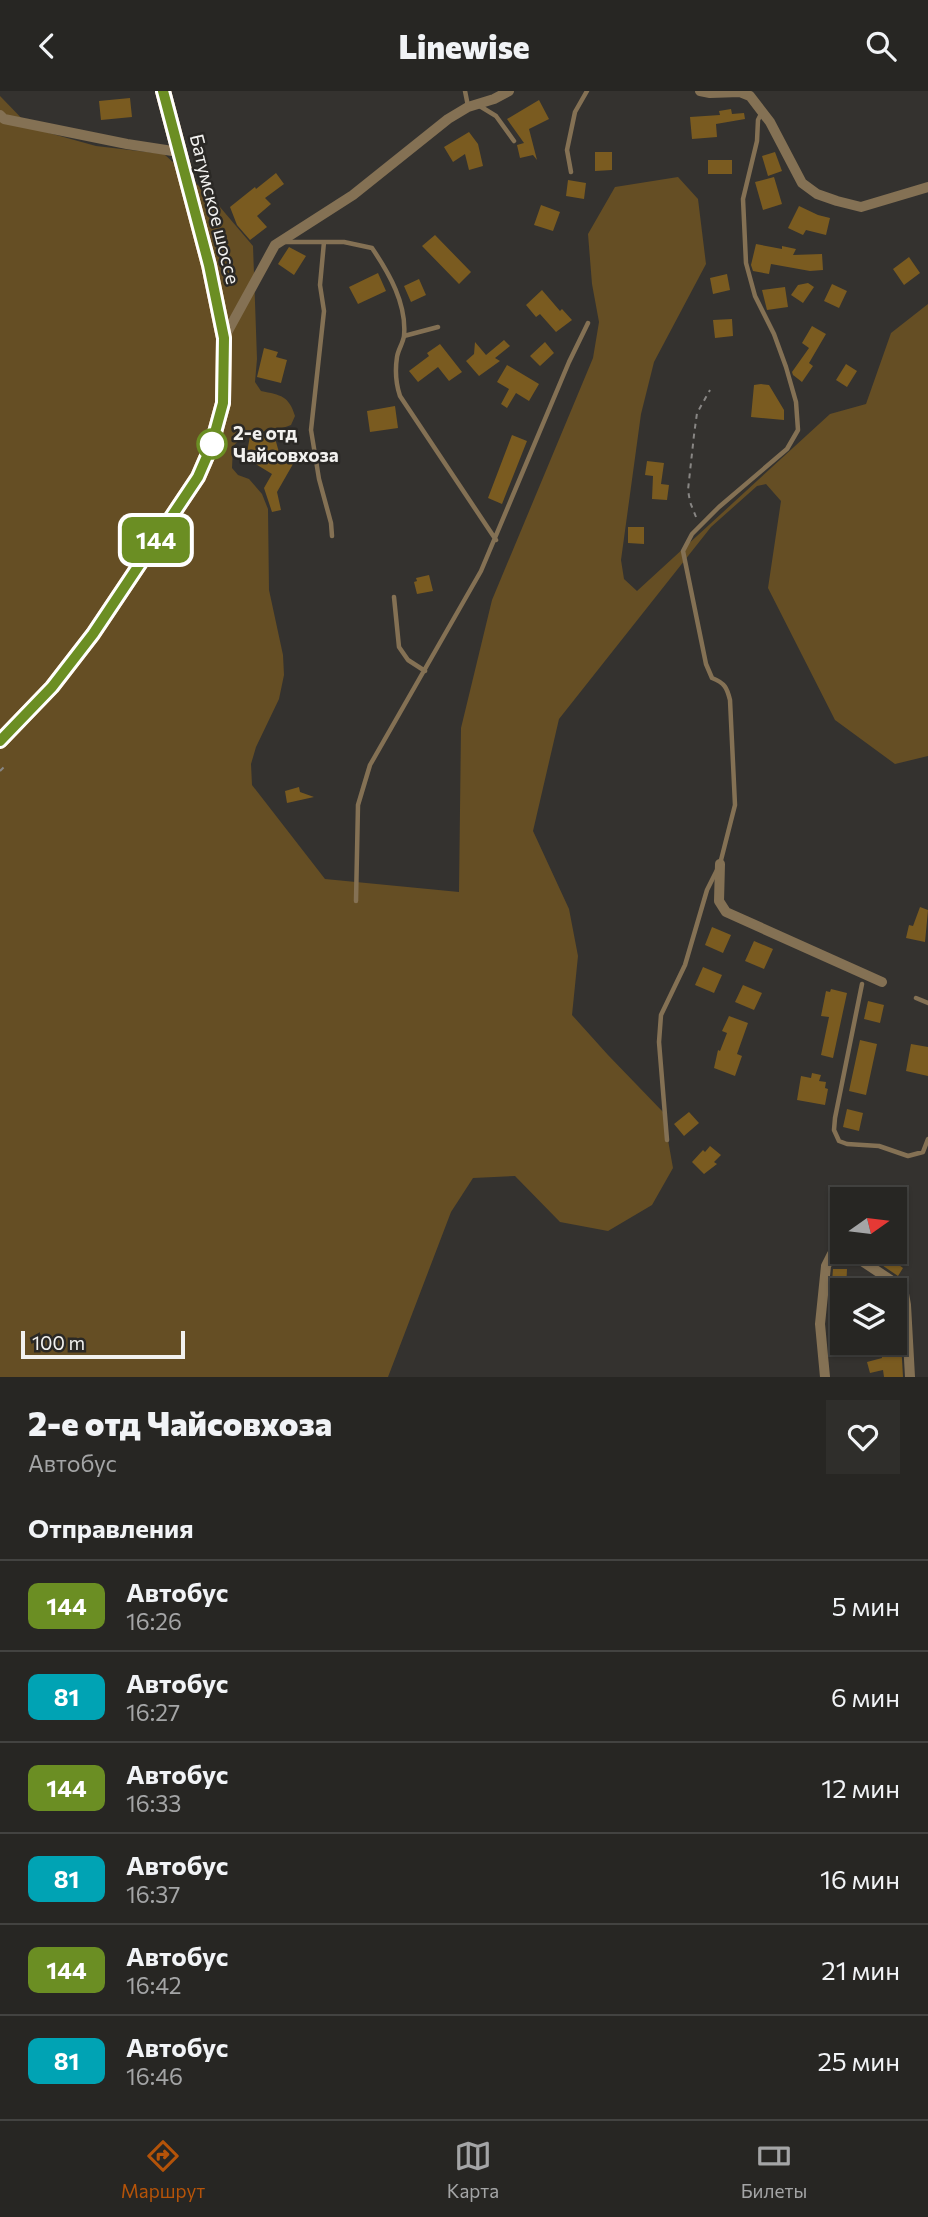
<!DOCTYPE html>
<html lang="ru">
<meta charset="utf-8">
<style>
body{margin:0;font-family:Commissioner,sans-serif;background:#2f2e2b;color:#f1f3f6;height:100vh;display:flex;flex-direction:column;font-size:26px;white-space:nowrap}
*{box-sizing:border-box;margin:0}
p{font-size:23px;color:#a4a5a6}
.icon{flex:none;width:38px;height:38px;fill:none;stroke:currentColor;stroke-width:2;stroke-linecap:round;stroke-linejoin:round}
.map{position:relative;height:1286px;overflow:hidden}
.panel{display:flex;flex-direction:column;background:#272623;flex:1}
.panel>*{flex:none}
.badge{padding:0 14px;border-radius:10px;font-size:24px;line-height:46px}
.needle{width:46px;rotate:76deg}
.controls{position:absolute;left:830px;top:1096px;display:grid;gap:14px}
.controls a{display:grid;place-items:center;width:77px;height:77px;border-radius:0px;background:#272623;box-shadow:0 2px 5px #0004,0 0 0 2px #434341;font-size:35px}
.scale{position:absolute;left:21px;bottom:18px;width:164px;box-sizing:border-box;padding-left:7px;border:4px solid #f2f1ef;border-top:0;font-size:19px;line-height:24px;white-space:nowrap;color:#f2f1ef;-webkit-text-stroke:5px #2a2825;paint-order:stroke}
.map>.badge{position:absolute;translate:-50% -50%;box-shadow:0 0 0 4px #fff}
h2{padding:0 28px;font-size:26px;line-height:63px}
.round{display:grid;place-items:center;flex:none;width:74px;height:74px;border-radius:0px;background:#2f2e2b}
.overview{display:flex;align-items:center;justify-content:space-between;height:119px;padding:0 28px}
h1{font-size:33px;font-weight:800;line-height:52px}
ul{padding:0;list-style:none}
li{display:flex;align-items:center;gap:21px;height:91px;padding:0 28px;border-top:2px solid #434341}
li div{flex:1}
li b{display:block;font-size:26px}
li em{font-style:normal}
li .badge{min-width:77px;font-weight:700;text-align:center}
header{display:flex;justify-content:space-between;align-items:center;height:91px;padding:0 28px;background:#272623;font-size:32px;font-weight:800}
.dock{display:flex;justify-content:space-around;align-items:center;height:98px;border-top:2px solid #434341;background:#272623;font-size:19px;color:#a4a5a6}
.dock a{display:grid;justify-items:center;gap:4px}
.dock .active{color:#b45309}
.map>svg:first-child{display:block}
.green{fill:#654e24}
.building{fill:#7a5b20}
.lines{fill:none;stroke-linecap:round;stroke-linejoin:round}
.path{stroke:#888684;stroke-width:2;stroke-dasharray:5 5;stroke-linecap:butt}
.service{stroke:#847154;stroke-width:4.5}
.minor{stroke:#847154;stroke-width:10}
.trunk{stroke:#e6ba76;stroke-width:16}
.line-casing{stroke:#fff;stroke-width:16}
.line{stroke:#6b8e23;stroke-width:10}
.stop-dot{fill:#fff;stroke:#6b8e23;stroke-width:3.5}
.labels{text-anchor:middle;stroke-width:5;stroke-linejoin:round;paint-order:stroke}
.street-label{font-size:19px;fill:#f2f1ef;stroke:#2a2825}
.stop-label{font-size:19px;font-weight:bold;fill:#f2f1ef;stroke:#2a2825;text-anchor:start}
</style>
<header><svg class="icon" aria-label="back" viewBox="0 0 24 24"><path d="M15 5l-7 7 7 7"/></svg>Linewise<svg class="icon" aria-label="search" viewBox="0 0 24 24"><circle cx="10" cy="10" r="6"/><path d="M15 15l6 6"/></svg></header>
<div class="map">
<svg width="928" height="1286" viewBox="0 0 928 1286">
<rect width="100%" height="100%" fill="#34322f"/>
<path class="green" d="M0,5l31,32 65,18 68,8 50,46 39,46 4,113 -2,23 6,9c20,4 28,5 34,25l-4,9c-24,10 -37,1 -58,21l-1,22 6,7 11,4 13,15 6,15 1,81 14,65 1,20 -5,24 -23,48 -5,17 1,21 73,94 134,13 2,-164 31,-128 101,-242 6,-36 -7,-38 -4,-50 27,-47 63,-10 20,22 8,65 -52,98 -13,52 -20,146 3,19 13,12 193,-177 36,-10 25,-71 37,-29v452l-33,8 -60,-44 -67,-132 13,-87 -15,-17 -9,2 -46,41 -152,192 -26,112 36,78 9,47 -6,59 36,40 55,57 10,56 -21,37 -44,26 -48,-9 -45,-46 -42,2 -22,34 -63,165h-388z"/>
<path class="building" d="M130,7l2,19 -31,3 -2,-19z
M539,9l10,19 -20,10 8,31 -4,-5 -13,3 -3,-13 7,-2 -17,-24z
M731,18l1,5 12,-1 1,6 -29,5 1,13 -25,2 -2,-22 30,-2 -1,-4z
M469,41l9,12 5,22 -14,4 -4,-16 -12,8 -9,-15z
M595,61h17v18l-17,1z
M775,61l7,19 -14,5 -6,-20z
M708,69h24v14h-24z
M276,82l8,11 -19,14 6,6 -14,12 10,11 -17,13 -13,-15 -7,-18 25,-20 1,2z
M774,86l8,27 -19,6 -8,-28z
M568,89l18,3 -2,16 -18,-3z
M541,114l19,7 -7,19 -19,-6z
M799,115l19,9 12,3 -4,17 -20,-5 -3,5 -15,-7z
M435,144l36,37 -12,12 -37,-38z
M756,153l26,5v-3l14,3 -3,6 29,-1 1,16 -13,1 -39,-7 -2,10 -16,-3 -2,-6z
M289,156l17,9 -12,19 -16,-11z
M909,166l11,16 -16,12 -11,-16z
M378,182l8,18 -28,13 -9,-17z
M727,183l3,16 -17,4 -3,-16z
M419,188l7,16 -15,7 -7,-16z
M808,192l6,4 -11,16 -12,-8 7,-10z
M832,193l15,7 -8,17 -15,-7z
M785,196l3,20 -21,3 -5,-20z
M542,199l18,21 2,-2 10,11 -16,12 -16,-18 -4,3 -10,-12z
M732,228l1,17 -18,2 -2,-18z
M812,235l14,8 -17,29 4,3 -11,16 -9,-7 -1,-3 17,-24 -7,-5z
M504,249l6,6 -15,12 5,3 -21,15 -13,-15 8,-7 1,-12 11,13z
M545,251l9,11 -14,13 -10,-10z
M440,253l22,28 -13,9 -11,-14 -20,15 -9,-11 20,-15 -2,-3z
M264,257l14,4 -2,5 11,3 -6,23 -24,-6z
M846,273l11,7 -10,16 -11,-7z
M507,274l32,19 -10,17 -13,-8 -9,15 -6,-4 8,-15 -12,-7z
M761,293l8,1 15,25v10l-33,-3 3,-32z
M395,315l3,22 -28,4 -3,-21z
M273,340l7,25 10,-2 3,10 -16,28 4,18 -9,2 -8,-24 8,-14 -26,-16 4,-22z
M512,344l15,6 -25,63 -14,-6z
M647,370l17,2 -3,21 8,1 -2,15 -15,-1 1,-23 -8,-1z
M628,436h16v17l-16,-1z
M429,484l4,16 -16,3 -3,-12 3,-1 -1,-3z
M299,696l1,5 14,5 -27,6 -2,-12z
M920,816l8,3 -3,32 -19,-4 3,-13 4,1z
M712,836l19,8 -8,18 -18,-8z
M754,850l19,8 -9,20 -19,-8z
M703,876l19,8 -8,18 -19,-8z
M743,894l19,8 -8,17 -19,-8z
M831,898l16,4 -14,65 -12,-3 8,-38 -8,-1 5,-25 4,1z
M868,910l16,4 -4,18 -16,-4z
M729,925l19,7 -11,31 5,2 -7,20 -21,-8 4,-18 2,1 7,-18 -5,-2z
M860,949l17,4 -11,51 -17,-4z
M911,953l17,3v29l-22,-5z
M812,982l9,2 -2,6 7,1 -1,6 3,1 -3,16 -28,-5 4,-24 10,2z
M847,1018l16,4 -4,18 -16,-4z
M689,1021l10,11 -15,13 -10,-12z
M710,1055l11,9 -7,7 3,2 -13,10 -12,-12 11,-12 2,2z
M875,1160h5l23,17 -5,8 -28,-19z
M833,1178h14l-1,21h-4v19h-12z
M880,1251h21l2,35h-19l-1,-7 -13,3 -3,-11 15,-4z"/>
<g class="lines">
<path class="path" d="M696,426l-6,-15 -2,-12 6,-55 3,-22 13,-23
M0,680l5,-5"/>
<path class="service" d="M465,0l3,15
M478,14l18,11 18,25
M571,81l-4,-22 8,-38 12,-21
M282,151h62l28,6c17,25 35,56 32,88 -1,7 -6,14 -7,21 -2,13 -1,27 3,39l96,144
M324,151l-4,43 4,26 -13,119 8,49 12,44 1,13
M404,245l34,-9
M394,506l5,50 9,13 17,11
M356,810l2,-96 12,-40 111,-194 88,-209 19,-39
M862,893l-27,134 -1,12 5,11 8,3 32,2 29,10 15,-4 5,-13
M916,907l12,5
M667,1049l-8,-98 2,-27 24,-50 22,-75 13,-26 15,-59 -5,-105c-3,-12 -5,-17 -18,-22l-6,-14 -23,-113 9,-17 27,-27 68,-58 11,-19 -2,-28 -10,-35 -12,-33 -19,-38 -9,-33 -3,-64 14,-58 1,-21 4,-8"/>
<path class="minor" d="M700,0l10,2 30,-1 10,4 20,26 32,61 15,11 20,7 24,6 67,-20
M0,24l4,4 123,25 52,8
M224,247l51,-93 78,-50 95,-76 20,-12 26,-8 15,-8
M720,773l-1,37 7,11 156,70
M825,1286l-5,-53 6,-58 6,-12 8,-2 10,1 48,32 6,9 2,11 4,72"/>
<path class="trunk" d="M0,650l52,-54 41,-53 105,-157 13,-30 12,-44 1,-65 -15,-73 -46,-174"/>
</g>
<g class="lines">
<g class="line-casing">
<path id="line" d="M0,650l52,-54 41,-53 105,-157 13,-30 12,-44 1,-65 -15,-73 -46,-174"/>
</g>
<use href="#line" class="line"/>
</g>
<circle class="stop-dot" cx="212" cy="353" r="14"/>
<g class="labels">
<g class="street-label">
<text transform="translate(215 118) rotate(76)" y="7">Батумское шоссе</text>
</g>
<g class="stop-label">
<text x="233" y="349">2-е отд<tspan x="233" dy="22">Чайсовхоза</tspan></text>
</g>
</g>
</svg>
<div class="controls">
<a><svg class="needle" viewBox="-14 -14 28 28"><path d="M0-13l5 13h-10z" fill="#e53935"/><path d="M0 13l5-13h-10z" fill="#a4a5a6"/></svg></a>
<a><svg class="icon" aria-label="layers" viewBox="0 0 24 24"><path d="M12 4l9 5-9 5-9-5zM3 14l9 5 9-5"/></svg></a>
</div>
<div class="scale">100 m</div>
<b class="badge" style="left:156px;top:449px;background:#6b8e23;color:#fff">144</b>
</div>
<section class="panel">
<div class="overview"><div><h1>2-е отд Чайсовхоза</h1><p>Автобус</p></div><a class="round"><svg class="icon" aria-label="heart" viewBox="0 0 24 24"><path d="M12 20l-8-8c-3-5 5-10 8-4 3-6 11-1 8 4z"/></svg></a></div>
<h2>Отправления</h2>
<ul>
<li><span class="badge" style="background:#6b8e23;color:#fff">144</span><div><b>Автобус</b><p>16:26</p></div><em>5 мин</em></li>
<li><span class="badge" style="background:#00a3b4;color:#fff">81</span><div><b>Автобус</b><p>16:27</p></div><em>6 мин</em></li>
<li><span class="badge" style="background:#6b8e23;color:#fff">144</span><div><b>Автобус</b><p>16:33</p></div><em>12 мин</em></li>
<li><span class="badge" style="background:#00a3b4;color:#fff">81</span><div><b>Автобус</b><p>16:37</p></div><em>16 мин</em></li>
<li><span class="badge" style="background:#6b8e23;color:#fff">144</span><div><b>Автобус</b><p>16:42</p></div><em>21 мин</em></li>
<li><span class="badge" style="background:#00a3b4;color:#fff">81</span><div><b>Автобус</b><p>16:46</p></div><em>25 мин</em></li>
</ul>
</section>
<nav class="dock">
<a class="active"><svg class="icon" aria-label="directions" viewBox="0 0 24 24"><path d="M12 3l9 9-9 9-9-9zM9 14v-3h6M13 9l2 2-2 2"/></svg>Маршрут</a>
<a><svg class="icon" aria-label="map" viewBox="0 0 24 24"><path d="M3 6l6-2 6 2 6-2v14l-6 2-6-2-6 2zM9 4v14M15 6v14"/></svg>Карта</a>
<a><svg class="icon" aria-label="tickets" viewBox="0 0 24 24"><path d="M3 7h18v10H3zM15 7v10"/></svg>Билеты</a>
</nav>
